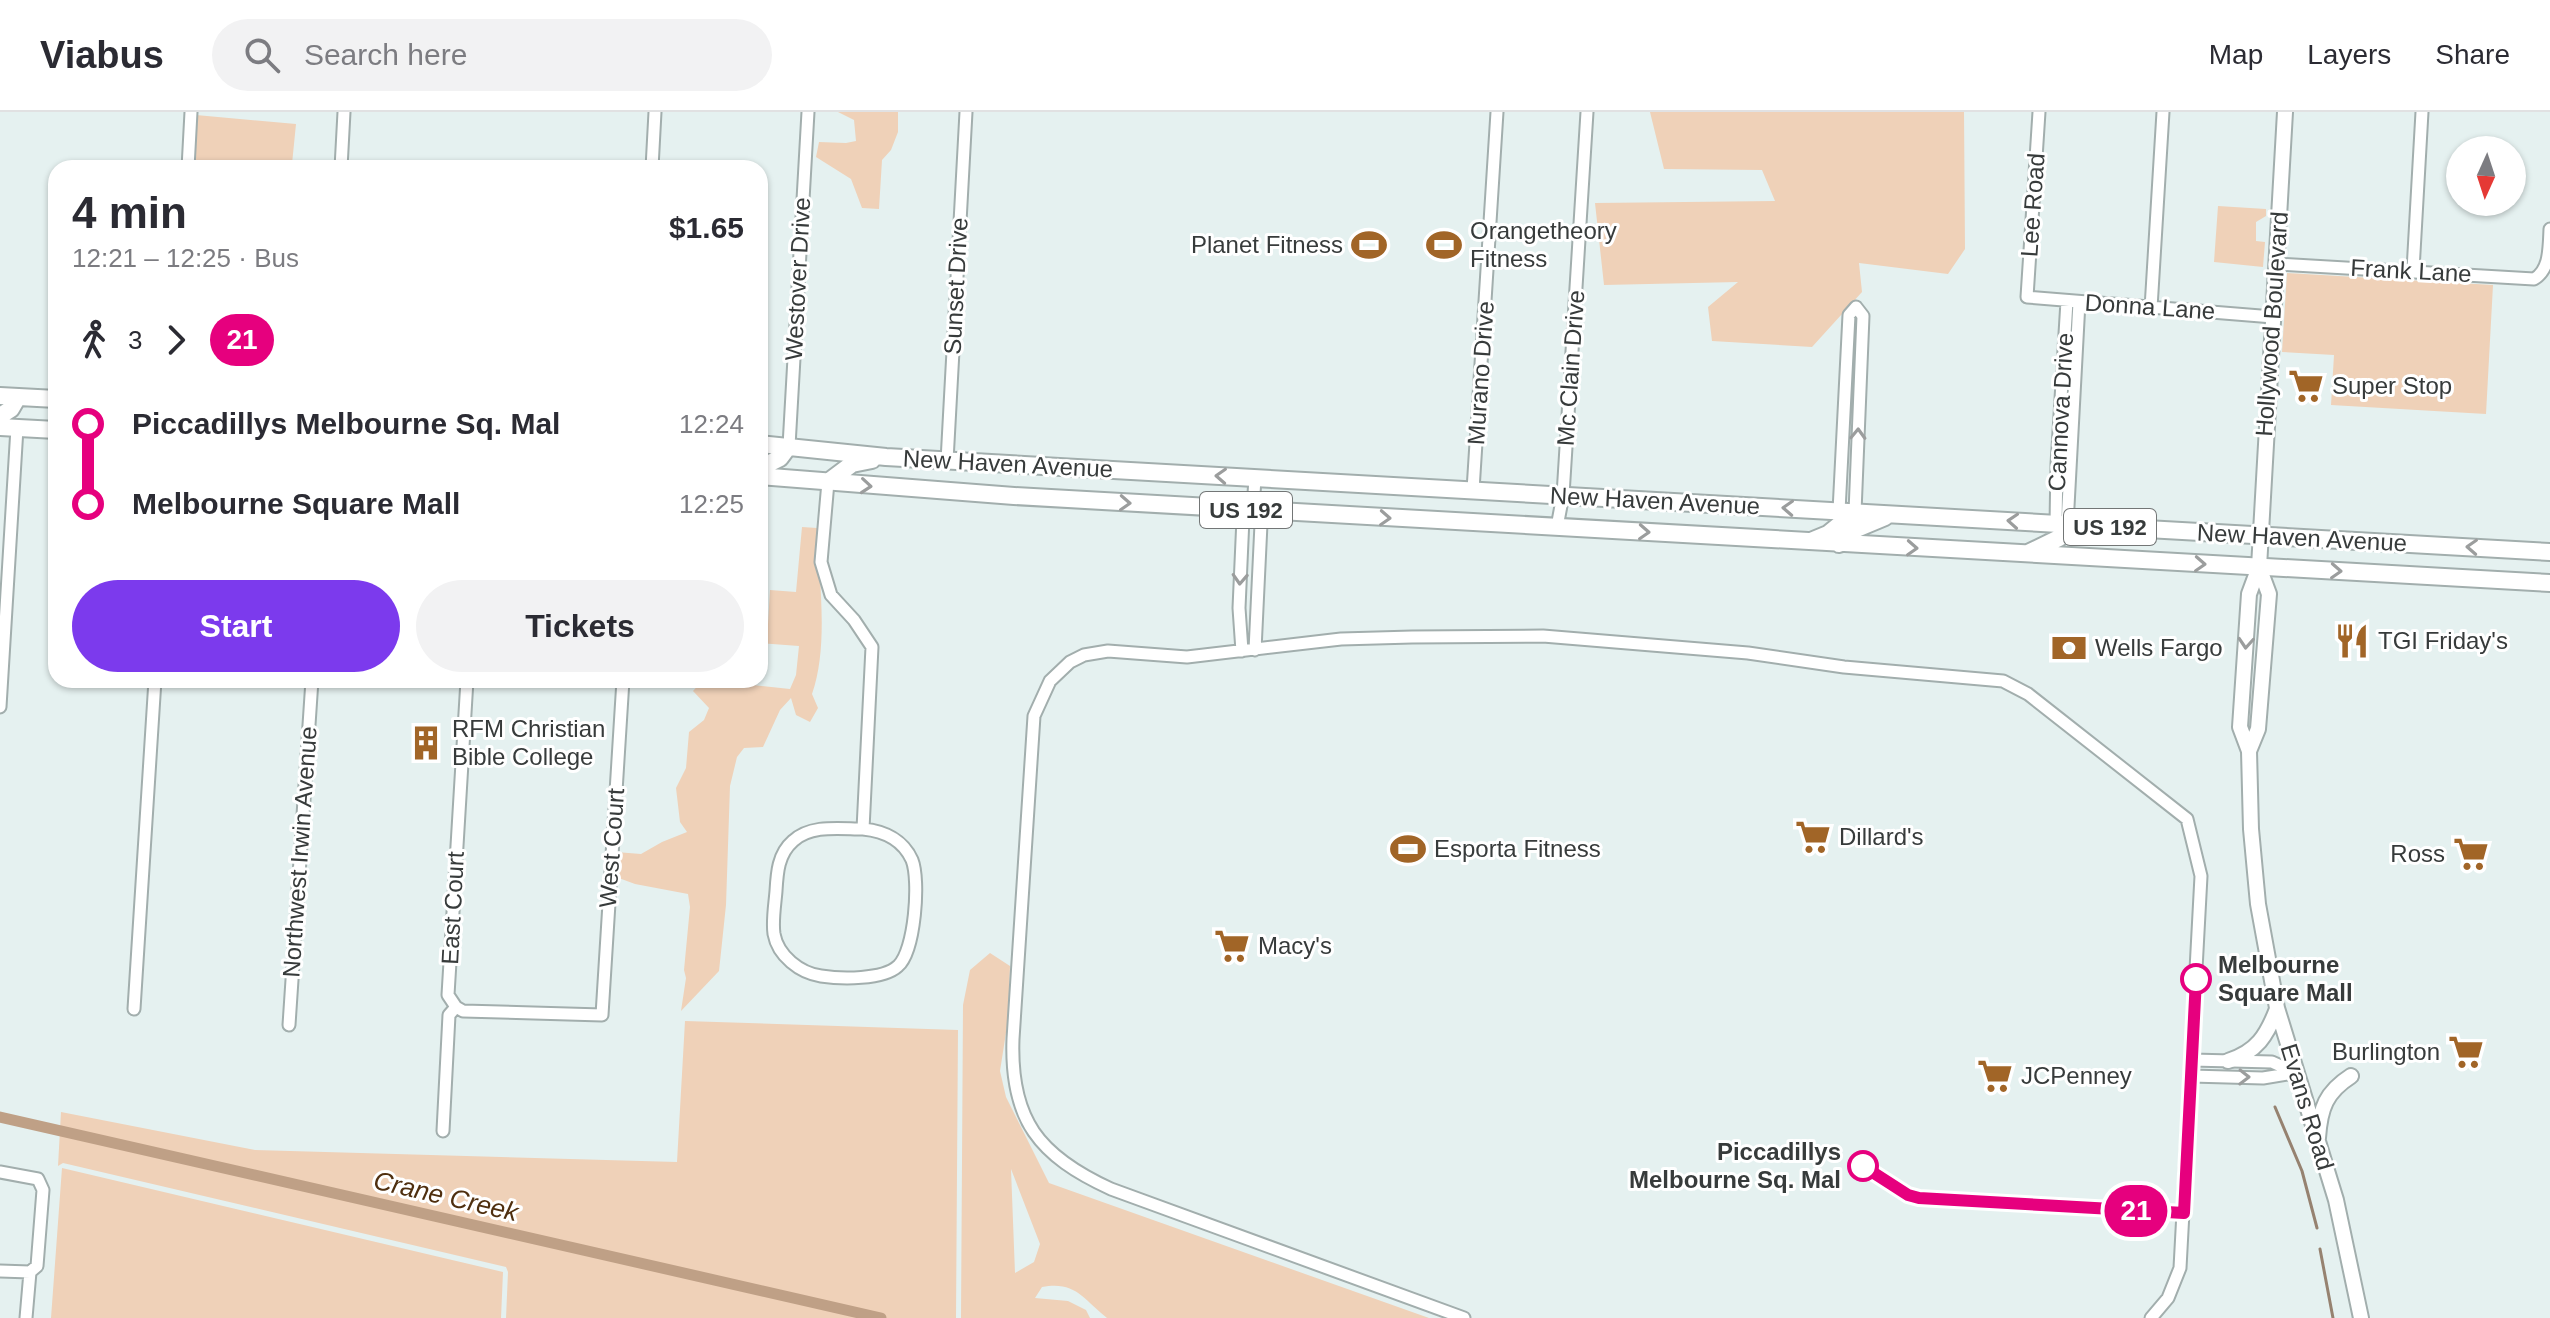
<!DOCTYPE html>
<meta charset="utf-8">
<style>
body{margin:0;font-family:Arial,sans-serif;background:#f2f2f3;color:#2b2b33;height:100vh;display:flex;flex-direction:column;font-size:30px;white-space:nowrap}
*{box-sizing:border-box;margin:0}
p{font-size:26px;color:#7c7c81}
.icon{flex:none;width:44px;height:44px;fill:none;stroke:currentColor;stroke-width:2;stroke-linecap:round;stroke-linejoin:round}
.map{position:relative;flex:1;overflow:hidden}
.panel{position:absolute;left:48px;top:48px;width:720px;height:528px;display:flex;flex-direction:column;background:#fff;border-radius:24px;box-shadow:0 2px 6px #0004}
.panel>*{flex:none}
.badge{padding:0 16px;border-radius:26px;font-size:28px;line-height:52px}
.needle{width:52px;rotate:183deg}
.controls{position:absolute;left:2446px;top:24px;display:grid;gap:16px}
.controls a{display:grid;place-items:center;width:80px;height:80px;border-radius:50%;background:#fff;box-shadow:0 2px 6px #0004;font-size:40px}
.map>.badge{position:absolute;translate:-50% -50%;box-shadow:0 0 0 4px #fff}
.legs{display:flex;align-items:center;gap:12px;height:88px;padding:0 24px;font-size:26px}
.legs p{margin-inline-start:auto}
.overview{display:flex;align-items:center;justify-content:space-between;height:136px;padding:0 24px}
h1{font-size:44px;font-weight:700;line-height:60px}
.primary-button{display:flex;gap:16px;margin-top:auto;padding:16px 24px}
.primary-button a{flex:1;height:92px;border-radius:48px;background:#7c3aed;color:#fff;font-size:32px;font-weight:700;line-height:92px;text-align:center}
.primary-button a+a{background:#f2f2f3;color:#2b2b33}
ul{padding:0 24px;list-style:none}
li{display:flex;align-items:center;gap:28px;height:80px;font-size:30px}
li i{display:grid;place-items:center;width:12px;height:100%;margin:0 10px;background:currentColor}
li i::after{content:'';width:20px;height:20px;margin:-10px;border:6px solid;border-radius:50%;background:#fff}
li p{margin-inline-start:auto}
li:first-child i{background:linear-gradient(#0000 50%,currentColor 0)}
li:last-child i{background:linear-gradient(currentColor 50%,#0000 0)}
header{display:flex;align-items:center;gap:48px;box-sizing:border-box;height:112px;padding:0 40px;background:#fff;border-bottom:2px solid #e1e1e2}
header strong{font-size:38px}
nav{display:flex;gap:44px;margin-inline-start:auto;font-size:28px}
.search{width:560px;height:72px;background:#f2f2f3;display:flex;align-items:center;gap:20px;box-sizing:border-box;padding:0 28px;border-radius:44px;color:#7c7c81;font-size:30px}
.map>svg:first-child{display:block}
.green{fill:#efd1b8;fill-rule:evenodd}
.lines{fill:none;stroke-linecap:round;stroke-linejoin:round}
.stream{stroke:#968270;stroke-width:3}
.canal{stroke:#bfa086;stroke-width:11}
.minor-casing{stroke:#a2aead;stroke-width:15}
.tertiary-casing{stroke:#a2aead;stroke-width:18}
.primary-casing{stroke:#a2aead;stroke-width:20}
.minor{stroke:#fff;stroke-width:11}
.tertiary{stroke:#fff;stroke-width:14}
.primary{stroke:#fff;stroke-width:16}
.oneway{stroke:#9b9d9d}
.line-1-casing{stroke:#fff;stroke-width:18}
.line-1{stroke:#e6007e;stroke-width:12}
.stop-1-dot{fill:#fff;stroke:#e6007e;stroke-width:4}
.labels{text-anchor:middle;stroke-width:6;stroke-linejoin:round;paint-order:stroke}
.shield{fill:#fff;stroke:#737676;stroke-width:2}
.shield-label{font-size:22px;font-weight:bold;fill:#373b3b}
.street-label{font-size:24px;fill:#373b3b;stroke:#fff}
.poi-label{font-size:24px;fill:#373b3b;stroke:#fff;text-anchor:start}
.stop-label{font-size:24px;font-weight:bold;fill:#373b3b;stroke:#fff;text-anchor:start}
.water-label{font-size:26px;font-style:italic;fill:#4f2f0f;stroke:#fff}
</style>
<header>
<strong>Viabus</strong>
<div class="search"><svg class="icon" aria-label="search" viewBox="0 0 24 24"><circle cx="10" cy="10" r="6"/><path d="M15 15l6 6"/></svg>Search here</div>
<nav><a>Map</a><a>Layers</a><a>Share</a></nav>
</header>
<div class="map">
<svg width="2550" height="1206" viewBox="0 0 2550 1206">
<rect width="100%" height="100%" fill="#e5f1f0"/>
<path class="green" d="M838,0h60v20l-7,18 -9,10 -3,49 -17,-1 -11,-29 -35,-22 3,-15 27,1 10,-2 -2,-21z
M1650,0h314l1,137 -17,25 -89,-11 3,29 -50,55 -100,-6 -4,-34 30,-25 -134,3 -9,-82 180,-2 -13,-31 -98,-1z
M196,3l100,9 -4,40 -28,-3 -1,7h-72z
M2218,94l48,3v7l-10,6v19l9,1 -2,25 -49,-5z
M2287,161l206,12 -7,129 -155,-9 3,-50 -52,-3z
M802,415l15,1c2,51 12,118 -5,166l6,14 -8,14 -14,-7 -5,-17 -11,12 -17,37 -19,1 -7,9 -7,29 -4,119 -7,66 -38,40 5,-33 -2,-8 6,-63 -2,-13 -53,-10 -19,-7v-25l25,2 21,-12 25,-10 -7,-10 -4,-34 10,-20 3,-36 15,-12 5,-12 -16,-17 10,-11 87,9 6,-14 3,-29 -39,-3v-19h8l2,-34 26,2z
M990,841l20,13 -2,54 -8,51 6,26 43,86 380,135h-322c-24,-19 -31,-37 -65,-31l-7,11 33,3 18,9 4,8h-129l2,-313 7,-35zM1011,1057l29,75 -6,18 -19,11z
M685,909l273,9 -2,288h-450l2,-46 -2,-5 -443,-104 -5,3 3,-54 194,38 422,12z
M62,1056l441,104 -2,46h-450z"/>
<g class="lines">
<path class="stream" d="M2275,995l27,64 15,57
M2320,1137l13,69"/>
<path class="canal" d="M0,1005l881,201"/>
<g class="minor-casing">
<path id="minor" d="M2039,0l-12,185 246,20
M188,56l3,-56
M341,56l3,-56
M652,56l3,-56
M2276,152l258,15c16,-9 15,-31 16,-50
M2413,158l9,-158
M2151,196l12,-196
M789,334l19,-334
M947,349l19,-349
M828,370l-7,80 10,33 23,25 18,27 -9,182c-22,0 -52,-5 -70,12 -15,13 -16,32 -17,50 -1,13 -4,30 -2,43 4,22 26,39 47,42 20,3 62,4 77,-10 17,-15 22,-86 14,-106 -9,-20 -28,-29 -49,-31
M1473,378l24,-378
M1839,399l10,-196 7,-8 7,9 -8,196
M2056,412l1,-60 10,-163
M2067,413l12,-223
M1557,415l6,-32 24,-383
M1255,538l6,-126 -1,-7 -7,-7 2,-32
M1242,539l-3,-43 4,-90 10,-8
M0,595l17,-279
M456,895l7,4 139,4 21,-335
M456,895l-8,-12 19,-315
M134,897l21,-329
M289,913l23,-345
M2192,948l80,2 24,11
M2191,964l72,2 31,-5
M443,1019l6,-116 7,-8
M0,1060l38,7 5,11 -6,76 -7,6 -4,46
M0,1159l30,1
M1464,1206l-353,-129c-72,-33 -101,-69 -98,-150l21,-323 16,-35 20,-19 14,-7 24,-4 79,6 154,-18 71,-2 131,-1 205,17 96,14 159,14 25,13 159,125 14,57 -21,392 -12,30 -17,20"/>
</g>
<g class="tertiary-casing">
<path id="tertiary" d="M2285,0l-26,455 -10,27 -9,133 9,24 2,78 7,75 19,104 59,192 25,118
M2249,639l9,-22 11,-135 -10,-27
M2228,949c29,-9 39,-26 49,-52
M2318,1026c2,-30 8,-46 33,-62"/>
</g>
<g class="primary-casing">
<path id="primary" d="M0,284l56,3
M0,304l11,-7 7,-12
M0,315l56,3
M760,332l126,13 1664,95
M760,356l20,-10 9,-12
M760,364l254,20 1536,87
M828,370l24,-18 20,-4
M1811,429l17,-7 27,-22
M1839,432l10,-12 36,-15
M2030,440l29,-14 8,-13"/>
</g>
<use href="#minor" class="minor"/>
<use href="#tertiary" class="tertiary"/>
<use href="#primary" class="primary"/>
</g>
<defs><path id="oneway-chevron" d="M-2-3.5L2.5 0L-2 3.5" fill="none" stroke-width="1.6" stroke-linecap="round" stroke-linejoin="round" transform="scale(2)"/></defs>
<g class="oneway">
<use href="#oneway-chevron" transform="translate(1858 322) rotate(-88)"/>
<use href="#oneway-chevron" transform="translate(1221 364) rotate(-177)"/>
<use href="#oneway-chevron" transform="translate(866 374) rotate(5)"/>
<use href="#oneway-chevron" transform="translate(1125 391) rotate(3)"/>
<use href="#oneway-chevron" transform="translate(1788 396) rotate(-177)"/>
<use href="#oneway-chevron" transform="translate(1385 406) rotate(3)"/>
<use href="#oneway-chevron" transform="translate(2013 409) rotate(-176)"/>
<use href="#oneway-chevron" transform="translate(1644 420) rotate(3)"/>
<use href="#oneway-chevron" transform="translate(2472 435) rotate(-177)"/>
<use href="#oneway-chevron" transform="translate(1912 436) rotate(3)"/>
<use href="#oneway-chevron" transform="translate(2200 452) rotate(3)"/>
<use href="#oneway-chevron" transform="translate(2336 459) rotate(3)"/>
<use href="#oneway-chevron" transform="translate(1240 467) rotate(93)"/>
<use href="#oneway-chevron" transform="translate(2246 531) rotate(94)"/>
<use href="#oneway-chevron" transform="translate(2244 965) rotate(1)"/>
</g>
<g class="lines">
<g class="line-1-casing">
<path id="line-1" d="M1863,1054l45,29 11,3 265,15 12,-234"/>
</g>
<use href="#line-1" class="line-1"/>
</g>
<defs>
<g id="stadium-bare" transform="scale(2.76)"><path d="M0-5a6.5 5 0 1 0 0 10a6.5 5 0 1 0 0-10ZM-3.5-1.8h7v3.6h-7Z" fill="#a16527" stroke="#fff" stroke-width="2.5" paint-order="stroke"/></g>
<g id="supermarket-bare" transform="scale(2.76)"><path d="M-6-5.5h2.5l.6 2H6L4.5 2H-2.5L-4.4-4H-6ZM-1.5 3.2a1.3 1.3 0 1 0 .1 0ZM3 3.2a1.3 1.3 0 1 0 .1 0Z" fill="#a16527" stroke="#fff" stroke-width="2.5" paint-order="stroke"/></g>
<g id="restaurant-bare" transform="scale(2.76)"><path d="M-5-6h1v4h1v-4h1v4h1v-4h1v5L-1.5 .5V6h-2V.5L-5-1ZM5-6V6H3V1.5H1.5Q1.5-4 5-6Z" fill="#a16527" stroke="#fff" stroke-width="2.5" paint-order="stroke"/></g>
<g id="bank-bare" transform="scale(2.76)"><path d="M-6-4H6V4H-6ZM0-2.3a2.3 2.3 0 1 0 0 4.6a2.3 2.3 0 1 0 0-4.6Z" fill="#a16527" stroke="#fff" stroke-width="2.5" paint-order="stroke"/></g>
<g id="building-bare" transform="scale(2.76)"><path d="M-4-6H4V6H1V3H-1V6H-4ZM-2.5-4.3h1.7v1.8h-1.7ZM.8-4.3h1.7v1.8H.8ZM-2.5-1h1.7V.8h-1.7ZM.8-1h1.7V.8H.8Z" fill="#a16527" stroke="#fff" stroke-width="2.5" paint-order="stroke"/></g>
</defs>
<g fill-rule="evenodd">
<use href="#stadium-bare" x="1369" y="133"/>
<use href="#stadium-bare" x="1444" y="133"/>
<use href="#supermarket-bare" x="2306" y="274"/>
<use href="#restaurant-bare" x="2352" y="529"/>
<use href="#bank-bare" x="2069" y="536"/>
<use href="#building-bare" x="426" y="631"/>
<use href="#supermarket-bare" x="1813" y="725"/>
<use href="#stadium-bare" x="1408" y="737"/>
<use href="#supermarket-bare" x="2471" y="742"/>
<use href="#supermarket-bare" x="1232" y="834"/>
<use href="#supermarket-bare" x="2466" y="940"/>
<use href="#supermarket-bare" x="1995" y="964"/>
</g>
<g class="stop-1-dot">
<circle cx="2196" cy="867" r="14"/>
<circle cx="1863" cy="1054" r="14"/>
</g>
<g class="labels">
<g class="shield">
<rect x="1200" y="380" width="92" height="36" rx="6"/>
<rect x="2064" y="397" width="92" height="36" rx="6"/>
</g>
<g class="shield-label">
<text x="1246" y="406">US 192</text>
<text x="2110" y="423">US 192</text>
</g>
<g class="street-label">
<text transform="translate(2033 93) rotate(-86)" y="8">Lee Road</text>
<text transform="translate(2411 159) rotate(3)" y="8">Frank Lane</text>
<text transform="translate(798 167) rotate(-87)" y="8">Westover Drive</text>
<text transform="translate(956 174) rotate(-87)" y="8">Sunset Drive</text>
<text transform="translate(2150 195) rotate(4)" y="8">Donna Lane</text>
<text transform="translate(2272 212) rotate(-86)" y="8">Hollywood Boulevard</text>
<text transform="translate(1571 256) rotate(-86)" y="8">Mc Clain Drive</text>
<text transform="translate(1481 261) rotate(-86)" y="8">Murano Drive</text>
<text transform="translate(2061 300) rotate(-87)" y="8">Cannova Drive</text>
<text transform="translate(1008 352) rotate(3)" y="8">New Haven Avenue</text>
<text transform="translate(1655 389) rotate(3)" y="8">New Haven Avenue</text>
<text transform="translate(2302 426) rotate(3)" y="8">New Haven Avenue</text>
<text transform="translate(612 736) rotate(-86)" y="8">West Court</text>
<text transform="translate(300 740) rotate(-86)" y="8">Northwest Irwin Avenue</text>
<text transform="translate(453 796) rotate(-87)" y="8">East Court</text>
<text transform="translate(2307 995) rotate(73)" y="8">Evans Road</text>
</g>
<g class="poi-label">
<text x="1470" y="127">Orangetheory<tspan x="1470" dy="28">Fitness</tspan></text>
<text x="1343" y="141" text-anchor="end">Planet Fitness</text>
<text x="2332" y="282">Super Stop</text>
<text x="2378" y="537">TGI Friday's</text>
<text x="2095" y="544">Wells Fargo</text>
<text x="452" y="625">RFM Christian<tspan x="452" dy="28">Bible College</tspan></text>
<text x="1839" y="733">Dillard's</text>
<text x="1434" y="745">Esporta Fitness</text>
<text x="2445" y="750" text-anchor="end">Ross</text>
<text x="1258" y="842">Macy's</text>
<text x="2440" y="948" text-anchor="end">Burlington</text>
<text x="2021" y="972">JCPenney</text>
</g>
<g class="stop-label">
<text x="2218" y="861">Melbourne<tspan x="2218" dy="28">Square Mall</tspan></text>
<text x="1841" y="1048" text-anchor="end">Piccadillys<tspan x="1841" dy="28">Melbourne Sq. Mal</tspan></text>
</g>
<g class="water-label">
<text transform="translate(446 1084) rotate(13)" y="9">Crane Creek</text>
</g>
</g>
</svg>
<div class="controls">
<a><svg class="needle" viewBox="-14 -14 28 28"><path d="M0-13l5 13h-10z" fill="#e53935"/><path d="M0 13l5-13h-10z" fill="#7c7c81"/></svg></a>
</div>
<b class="badge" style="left:2136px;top:1099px;background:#e6007e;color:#fff">21</b>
<section class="panel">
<div class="overview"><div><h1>4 min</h1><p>12:21 – 12:25 · Bus</p></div><b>$1.65</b></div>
<div class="legs"><svg class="icon" aria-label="walk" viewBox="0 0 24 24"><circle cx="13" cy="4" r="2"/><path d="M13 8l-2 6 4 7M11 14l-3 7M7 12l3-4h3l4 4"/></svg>3<svg class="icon" aria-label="forward" viewBox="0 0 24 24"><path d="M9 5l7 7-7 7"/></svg><b class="badge" style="background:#e6007e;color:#fff">21</b></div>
<ul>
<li><i style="color:#e6007e"></i><b>Piccadillys Melbourne Sq. Mal</b><p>12:24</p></li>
<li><i style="color:#e6007e"></i><b>Melbourne Square Mall</b><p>12:25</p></li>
</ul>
<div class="primary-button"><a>Start</a><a>Tickets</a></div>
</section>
</div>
